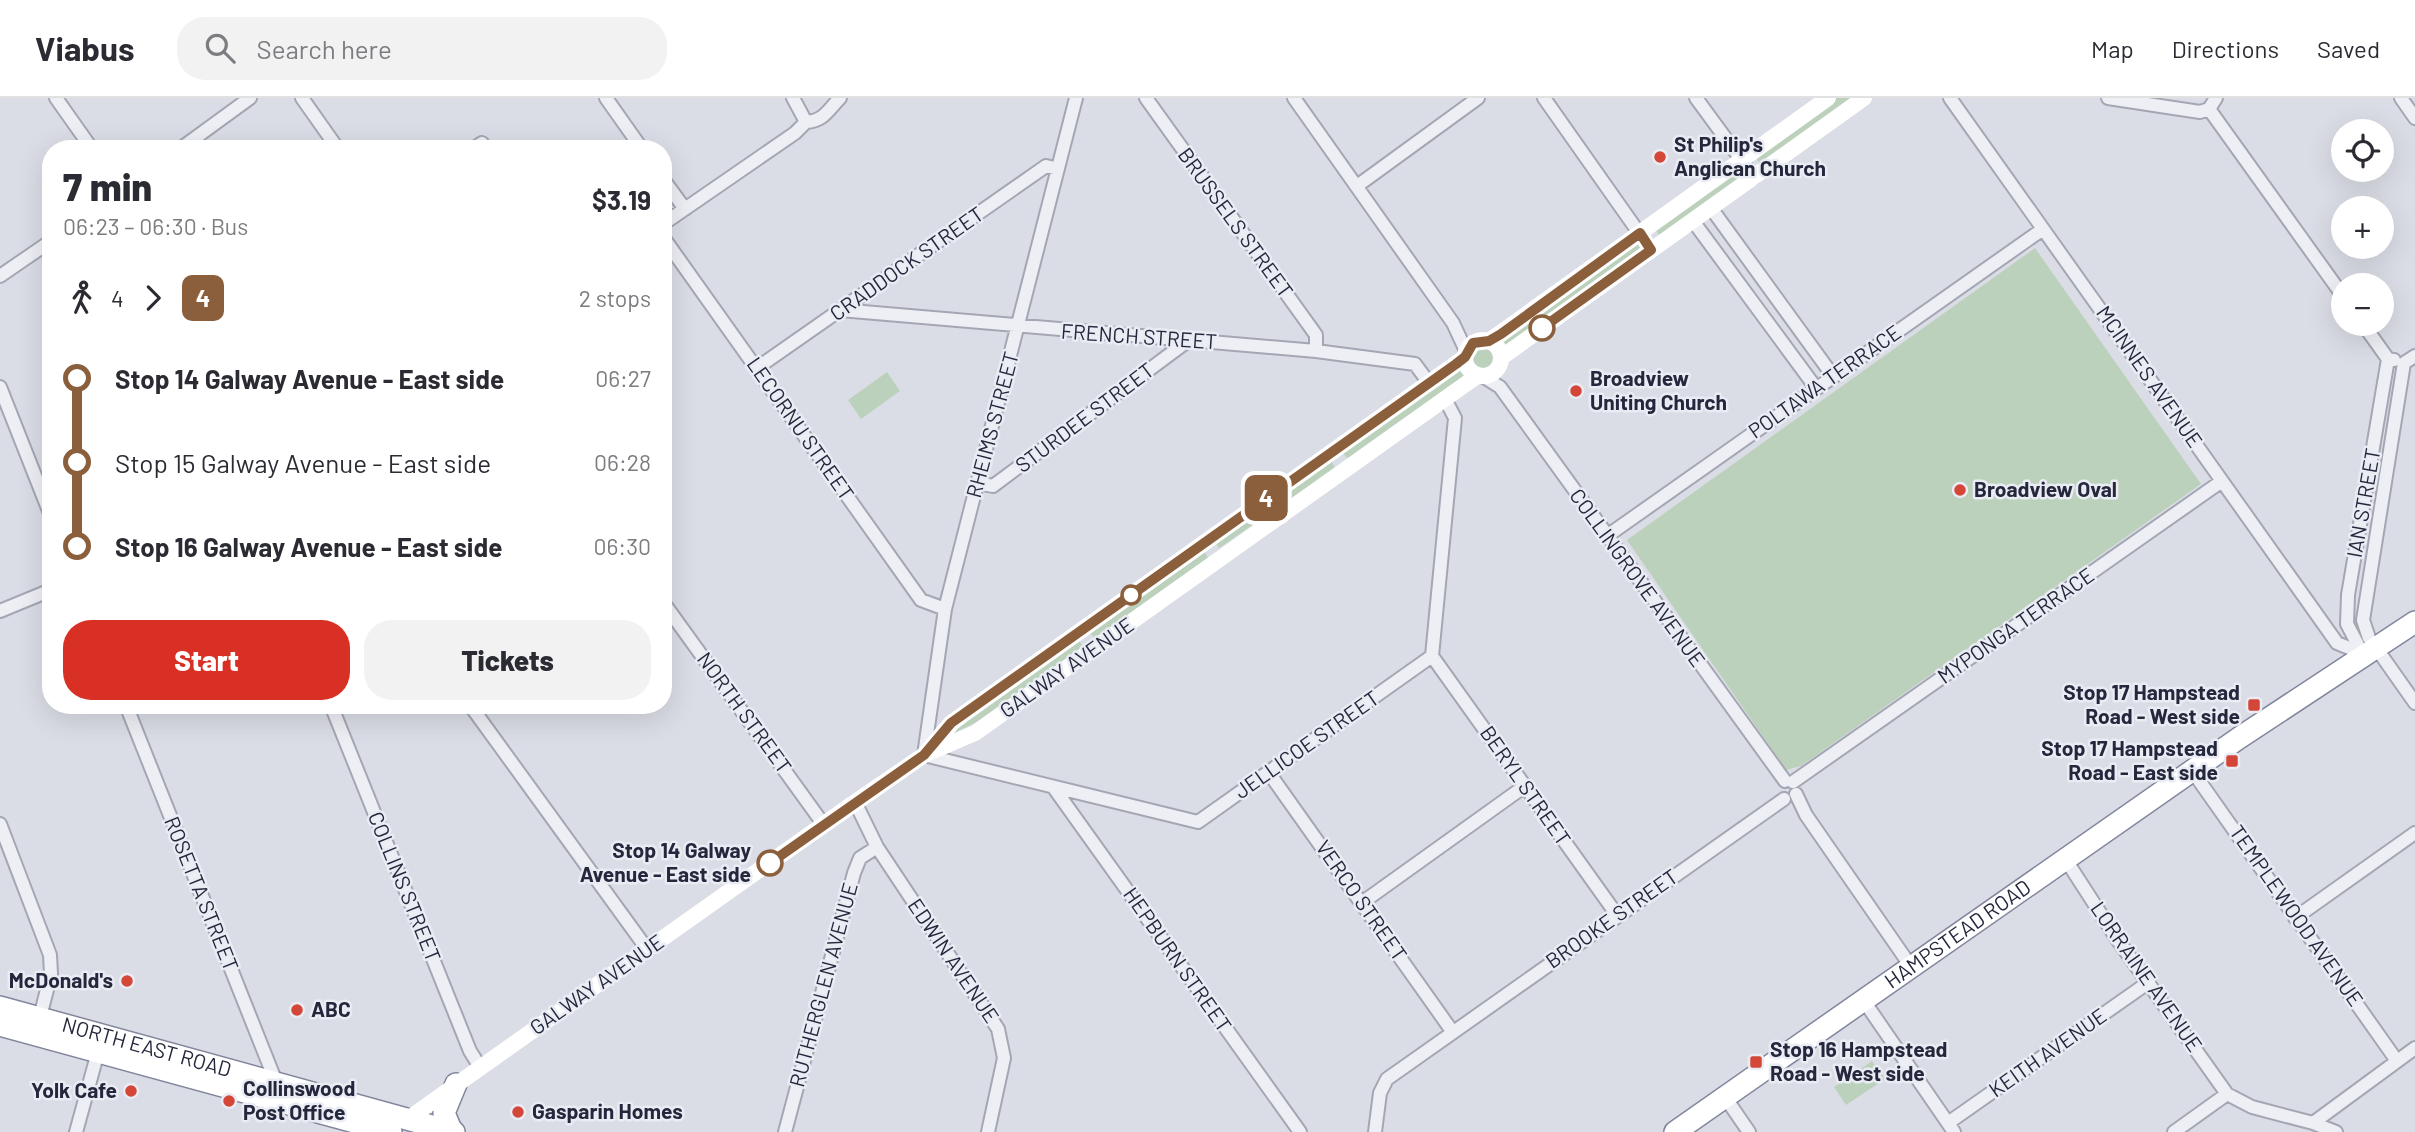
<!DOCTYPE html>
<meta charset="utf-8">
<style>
body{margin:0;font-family:Barlow,sans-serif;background:#f2f2f3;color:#2b2b33;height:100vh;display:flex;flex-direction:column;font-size:26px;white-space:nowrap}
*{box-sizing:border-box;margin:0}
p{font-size:23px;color:#7c7c81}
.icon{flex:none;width:38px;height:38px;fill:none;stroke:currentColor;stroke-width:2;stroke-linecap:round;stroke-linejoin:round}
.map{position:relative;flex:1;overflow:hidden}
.sheet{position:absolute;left:42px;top:42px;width:630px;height:574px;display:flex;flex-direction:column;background:#fff;border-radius:28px;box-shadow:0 7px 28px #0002}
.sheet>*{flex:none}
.badge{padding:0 14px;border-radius:10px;font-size:24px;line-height:46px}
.controls{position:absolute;left:2331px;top:21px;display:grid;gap:14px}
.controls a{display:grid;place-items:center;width:63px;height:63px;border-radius:50%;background:#fff;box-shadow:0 7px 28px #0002;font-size:35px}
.map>.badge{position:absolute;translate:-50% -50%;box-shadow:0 0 0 4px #fff}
.legs{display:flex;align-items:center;gap:10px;height:77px;padding:0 21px;font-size:23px}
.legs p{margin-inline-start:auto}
.summary{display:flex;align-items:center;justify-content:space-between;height:119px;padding:0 21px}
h1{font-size:38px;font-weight:800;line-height:52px}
.cta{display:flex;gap:14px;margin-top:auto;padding:14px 21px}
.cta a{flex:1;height:80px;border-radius:28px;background:#d93025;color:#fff;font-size:28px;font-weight:800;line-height:80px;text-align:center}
.cta a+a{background:#f2f2f3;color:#2b2b33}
ul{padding:0 21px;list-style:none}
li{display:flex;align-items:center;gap:24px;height:84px;font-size:26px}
li i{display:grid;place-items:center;width:10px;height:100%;margin:0 9px;background:currentColor}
li i::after{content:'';width:18px;height:18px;margin:-9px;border:5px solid;border-radius:50%;background:#fff}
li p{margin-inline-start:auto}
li:first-child i{background:linear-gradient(#0000 50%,currentColor 0)}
li:last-child i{background:linear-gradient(currentColor 50%,#0000 0)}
header{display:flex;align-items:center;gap:42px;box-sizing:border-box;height:98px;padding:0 35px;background:#fff;border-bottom:2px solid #e1e1e2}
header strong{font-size:33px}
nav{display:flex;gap:38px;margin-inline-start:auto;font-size:24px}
.search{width:490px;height:63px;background:#f2f2f3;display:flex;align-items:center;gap:18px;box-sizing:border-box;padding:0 24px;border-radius:28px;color:#7c7c81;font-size:26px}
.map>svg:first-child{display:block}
.green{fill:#bcd1bc}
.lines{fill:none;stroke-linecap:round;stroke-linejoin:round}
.street-casing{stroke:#a4a7b3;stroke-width:16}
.highway-casing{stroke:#82869d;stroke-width:24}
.street{stroke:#eeeef5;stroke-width:12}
.secondary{stroke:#fff;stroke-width:16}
.highway{stroke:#fff;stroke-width:21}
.line-1-casing{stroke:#fff;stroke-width:16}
.line-1{stroke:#8b5e3c;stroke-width:10}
.poi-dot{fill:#d34638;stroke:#eaecf4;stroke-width:2.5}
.stop-1-dot{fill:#fff;stroke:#8b5e3c;stroke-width:3.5}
.labels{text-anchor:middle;stroke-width:5;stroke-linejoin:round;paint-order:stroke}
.poi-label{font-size:21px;font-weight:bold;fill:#25283d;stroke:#eaecf4;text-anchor:start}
.street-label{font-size:21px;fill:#25283d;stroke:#eaecf4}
.stop-label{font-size:21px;font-weight:bold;fill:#25283d;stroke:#eaecf4;text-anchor:end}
</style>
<header>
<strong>Viabus</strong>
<div class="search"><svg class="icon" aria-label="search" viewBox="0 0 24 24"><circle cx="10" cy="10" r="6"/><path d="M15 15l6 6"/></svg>Search here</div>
<nav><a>Map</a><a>Directions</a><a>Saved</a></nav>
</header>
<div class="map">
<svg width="2415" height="1034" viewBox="0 0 2415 1034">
<rect width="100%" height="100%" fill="#dbdde6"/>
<path class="green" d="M1833,0h25l-99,65 -4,-7z
M1736,72l6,9 -83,56 -4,-6z
M1635,144l5,7 -135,100 -7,-10z
M2035,150l166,236 -400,282 -15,4 -159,-230z
M1469 260a14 14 0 1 1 28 0a14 14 0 1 1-28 0Z
M1459,271l7,8 -117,82 -7,-6z
M887,274l13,19 -39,28 -13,-19z
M1331,362l4,8 -116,80 -4,-6z
M1204,453l4,7 -113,80 -6,-6z
M1079,542l4,7 -100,72 -27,13 -1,-2z
M1872,963l13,18 -39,26 -12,-18z"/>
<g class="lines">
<g class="street-casing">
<path id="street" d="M56,0l36,51
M302,0l36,51
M606,0l36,51
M793,0l13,24
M1076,0l-131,511 -21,146 274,67 234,-166 23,-238 -10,-19
M1146,0l170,237v16
M1294,0l159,225 13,28
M1544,0l107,152
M1696,0l58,79
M1950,0l387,545 17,7
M2108,0l92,14 9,-3 7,-11
M2401,0l14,20
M2209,11l134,187
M180,51l70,-51
M473,51l9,-6
M663,81l22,30
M1357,88l121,-88
M1711,110l122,168
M1693,123l123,167
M663,126l132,-91 11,-11c18,-1 22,-12 34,-24
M663,139l258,363 24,9
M0,178l51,-35
M840,212l476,41 99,13 14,19
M2363,226l25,35 6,1
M757,270l289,-202 12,3
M1484,279l16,10 285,394
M0,289l51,129
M977,385l16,3 196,-146
M1607,438l436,-307
M663,504l161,223
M0,513l51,-21
M2369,540l-6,-18 41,-257 11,-7
M2358,547l-11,-21 1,-29 40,-236
M2377,551l38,54
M1432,558l185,259
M126,607l150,377
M331,607l139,346 10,16
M470,607l177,244
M2193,674l204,289
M1269,675l183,258
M1793,684l429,-301
M1054,690l246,344
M1796,696l10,21 106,153
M855,704l22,45 121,182 6,29 -16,74
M0,726l50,131 1,19 -11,43
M2066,762l51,79 110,155
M1363,804l162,-116
M2295,820l120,-85
M1864,903l90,131
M1725,999l24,35
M1948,1025l201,-141
M2313,1025l23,9
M76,1034l22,-80
M785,1034l69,-259 6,-15 17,-11
M1375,1034l5,-39 7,-14 397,-280
M2174,1034l53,-38 25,13 61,16 102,-75"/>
</g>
<g class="highway-casing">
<g id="highway">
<path id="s1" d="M0,909l454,125"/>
<path d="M0,927l391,107"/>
<path d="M452,1034l-8,-19 12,-29"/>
<path id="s2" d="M1675,1034l564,-394 176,-116"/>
</g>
</g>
<use href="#street" class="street"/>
<path class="secondary" d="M1465 260a18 18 0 1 1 36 0a18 18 0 1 1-36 0Z
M1489,243l339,-243
M1502,259l362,-259
M927,655l25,-30 13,-10 500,-356
M408,1021l447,-317 69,-47 51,-22 502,-357"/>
<use href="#highway" class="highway"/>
</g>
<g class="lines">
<g class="line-1-casing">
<path id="line-1" d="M770,765l154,-108 27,-32 505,-359 9,-7 8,-14 16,-2 12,-7 139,-101 11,17 -109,78"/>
</g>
<use href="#line-1" class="line-1"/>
</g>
<g class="poi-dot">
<circle cx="1660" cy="59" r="7"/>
<circle cx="1576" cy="293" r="7"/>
<circle cx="1960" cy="392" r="7"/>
<rect x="2247" y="600" width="14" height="14" rx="3.5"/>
<rect x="2225" y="656" width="14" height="14" rx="3.5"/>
<circle cx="127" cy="883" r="7"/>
<circle cx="297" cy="912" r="7"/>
<rect x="1749" y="957" width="14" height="14" rx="3.5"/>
<circle cx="131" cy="993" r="7"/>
<circle cx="229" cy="1003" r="7"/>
<circle cx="518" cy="1014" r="7"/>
</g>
<g class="stop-1-dot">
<circle cx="1542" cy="230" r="12"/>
<circle cx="1131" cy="497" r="9"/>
<circle cx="770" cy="765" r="12"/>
</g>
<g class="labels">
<g class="poi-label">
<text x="1674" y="54">St Philip's<tspan x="1674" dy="24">Anglican Church</tspan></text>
<text x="1590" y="288">Broadview<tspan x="1590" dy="24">Uniting Church</tspan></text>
<text x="1974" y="399">Broadview Oval</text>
<text x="2240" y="602" text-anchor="end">Stop 17 Hampstead<tspan x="2240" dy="24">Road - West side</tspan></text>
<text x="2218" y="658" text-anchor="end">Stop 17 Hampstead<tspan x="2218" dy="24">Road - East side</tspan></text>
<text x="113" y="890" text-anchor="end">McDonald's</text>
<text x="311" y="919">ABC</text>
<text x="1770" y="959">Stop 16 Hampstead<tspan x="1770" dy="24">Road - West side</tspan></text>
<text x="243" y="998">Collinswood<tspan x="243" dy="24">Post Office</tspan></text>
<text x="117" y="1000" text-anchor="end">Yolk Cafe</text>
<text x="532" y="1021">Gasparin Homes</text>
</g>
<g class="street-label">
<text transform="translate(1235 125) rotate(54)" y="7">BRUSSELS STREET</text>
<text transform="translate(907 166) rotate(-35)" y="7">CRADDOCK STREET</text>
<text transform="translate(1139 239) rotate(4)" y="7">FRENCH STREET</text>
<text transform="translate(2149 279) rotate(55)" y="7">MCINNES AVENUE</text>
<text transform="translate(1825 284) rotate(-35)" y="7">POLTAWA TERRACE</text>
<text transform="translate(1085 320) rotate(-37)" y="7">STURDEE STREET</text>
<text transform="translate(993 327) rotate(-75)" y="7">RHEIMS STREET</text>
<text transform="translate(800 331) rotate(55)" y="7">LECORNU STREET</text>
<text transform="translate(2364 405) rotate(-80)" y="7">IAN STREET</text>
<text transform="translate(1637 480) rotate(54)" y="7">COLLINGROVE AVENUE</text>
<text transform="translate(2016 528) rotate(-35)" y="7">MYPONGA TERRACE</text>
<text transform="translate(1067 570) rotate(-35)" y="7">GALWAY AVENUE</text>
<text transform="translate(744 615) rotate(54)" y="7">NORTH STREET</text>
<text transform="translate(1307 647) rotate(-35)" y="7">JELLICOE STREET</text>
<text transform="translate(1525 688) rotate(55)" y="7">BERYL STREET</text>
<text transform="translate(404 789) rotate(68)" y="7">COLLINS STREET</text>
<text transform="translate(201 796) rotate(68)" y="7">ROSETTA STREET</text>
<text transform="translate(1361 803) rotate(55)" y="7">VERCO STREET</text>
<text transform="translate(2296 818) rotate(55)" y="7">TEMPLEWOOD AVENUE</text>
<text transform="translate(1612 821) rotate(-35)" y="7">BROOKE STREET</text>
<text dy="7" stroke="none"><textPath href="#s2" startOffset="345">HAMPSTEAD ROAD</textPath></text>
<text transform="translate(1177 862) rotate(55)" y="7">HEPBURN STREET</text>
<text transform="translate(953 863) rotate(56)" y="7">EDWIN AVENUE</text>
<text transform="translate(2146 879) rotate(55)" y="7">LORRAINE AVENUE</text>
<text transform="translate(597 887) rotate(-35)" y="7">GALWAY AVENUE</text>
<text transform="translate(824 887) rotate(-75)" y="7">RUTHERGLEN AVENUE</text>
<text dy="7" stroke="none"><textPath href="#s1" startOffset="152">NORTH EAST ROAD</textPath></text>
<text transform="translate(2048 955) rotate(-35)" y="7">KEITH AVENUE</text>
</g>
<g class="stop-label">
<text x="751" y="760">Stop 14 Galway<tspan x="751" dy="24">Avenue - East side</tspan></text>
</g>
</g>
</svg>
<div class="controls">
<a><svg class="icon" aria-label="locate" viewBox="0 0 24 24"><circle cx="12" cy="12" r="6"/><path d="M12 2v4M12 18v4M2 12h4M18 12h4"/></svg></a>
<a>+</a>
<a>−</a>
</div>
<b class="badge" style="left:1266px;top:400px;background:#8b5e3c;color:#fff">4</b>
<section class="sheet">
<div class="summary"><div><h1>7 min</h1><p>06:23 – 06:30 · Bus</p></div><b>$3.19</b></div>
<div class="legs"><svg class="icon" aria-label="walk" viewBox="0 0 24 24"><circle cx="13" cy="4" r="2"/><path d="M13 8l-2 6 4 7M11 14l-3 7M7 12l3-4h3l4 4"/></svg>4<svg class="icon" aria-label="forward" viewBox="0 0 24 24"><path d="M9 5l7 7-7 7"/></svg><b class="badge" style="background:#8b5e3c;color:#fff">4</b><p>2 stops</p></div>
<ul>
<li><i style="color:#8b5e3c"></i><b>Stop 14 Galway Avenue - East side</b><p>06:27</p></li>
<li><i style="color:#8b5e3c"></i><span>Stop 15 Galway Avenue - East side</span><p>06:28</p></li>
<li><i style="color:#8b5e3c"></i><b>Stop 16 Galway Avenue - East side</b><p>06:30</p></li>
</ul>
<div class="cta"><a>Start</a><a>Tickets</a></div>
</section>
</div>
